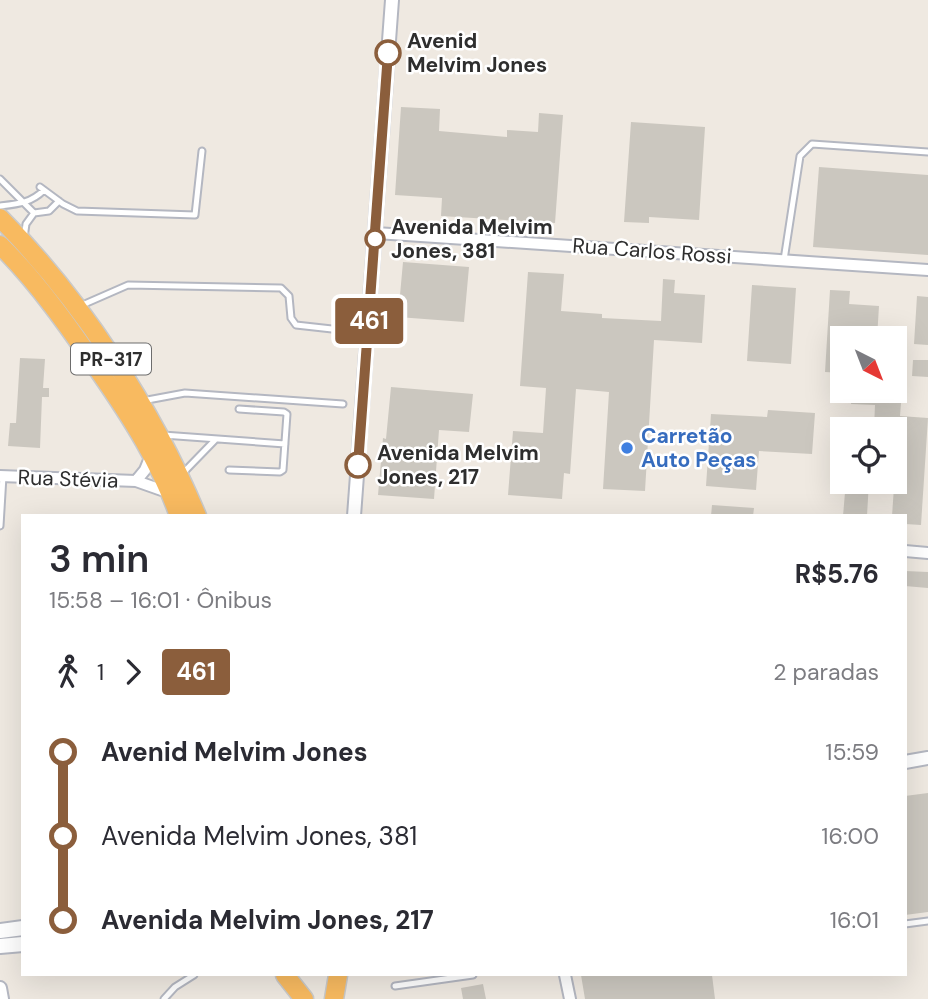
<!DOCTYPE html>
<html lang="pt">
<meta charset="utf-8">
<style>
body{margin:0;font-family:"DM Sans",sans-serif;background:#f7f7f7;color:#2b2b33;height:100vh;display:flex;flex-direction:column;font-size:26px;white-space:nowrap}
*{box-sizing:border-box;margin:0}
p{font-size:23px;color:#7c7c81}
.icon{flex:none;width:38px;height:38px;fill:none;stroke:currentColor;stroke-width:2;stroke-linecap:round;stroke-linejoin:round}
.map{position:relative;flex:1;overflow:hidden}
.side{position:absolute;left:21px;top:514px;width:886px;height:462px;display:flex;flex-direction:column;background:#fff;border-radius:0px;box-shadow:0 7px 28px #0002}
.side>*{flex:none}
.badge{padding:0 14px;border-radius:5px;font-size:24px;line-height:46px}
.needle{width:46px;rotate:138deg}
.buttons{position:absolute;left:830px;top:326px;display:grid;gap:14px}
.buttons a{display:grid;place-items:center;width:77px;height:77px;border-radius:0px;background:#fff;box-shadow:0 7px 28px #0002;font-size:35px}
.map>.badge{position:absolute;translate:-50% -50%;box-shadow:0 0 0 4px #fff}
.legs{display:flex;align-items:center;gap:10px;height:77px;padding:0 28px;font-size:23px}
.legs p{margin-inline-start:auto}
.summary{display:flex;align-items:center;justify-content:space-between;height:119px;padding:0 28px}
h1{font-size:38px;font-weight:600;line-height:52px}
ul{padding:0 28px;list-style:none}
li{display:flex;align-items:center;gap:24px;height:84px;font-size:26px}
li i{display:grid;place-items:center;width:10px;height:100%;margin:0 9px;background:currentColor}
li i::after{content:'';width:18px;height:18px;margin:-9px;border:5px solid;border-radius:50%;background:#fff}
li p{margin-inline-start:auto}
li:first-child i{background:linear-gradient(#0000 50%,currentColor 0)}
li:last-child i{background:linear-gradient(currentColor 50%,#0000 0)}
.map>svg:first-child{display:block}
.building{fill:#cbc7bf}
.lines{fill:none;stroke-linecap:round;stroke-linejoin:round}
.service-casing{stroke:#b4b7c1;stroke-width:9}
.minor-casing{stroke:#b4b7c1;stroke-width:14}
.tertiary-casing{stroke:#b4b7c1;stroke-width:16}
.secondary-casing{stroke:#b4b7c1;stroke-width:18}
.trunk-casing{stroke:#c9c9c9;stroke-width:21}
.service{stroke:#fff;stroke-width:5}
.minor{stroke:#fff;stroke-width:10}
.tertiary{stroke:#fff;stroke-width:12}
.secondary{stroke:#fff;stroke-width:14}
.trunk{stroke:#f8ba60;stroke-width:18}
.line-1-casing{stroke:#fff;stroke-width:16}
.line-1{stroke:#8b5e3c;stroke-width:10}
.stop-1-dot{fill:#fff;stroke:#8b5e3c;stroke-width:3.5}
.shop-dot{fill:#3f7fe0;stroke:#fff;stroke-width:2.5}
.labels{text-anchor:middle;stroke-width:5;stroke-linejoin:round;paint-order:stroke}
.shield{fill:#fff;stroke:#6d6d6d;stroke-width:2}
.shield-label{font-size:19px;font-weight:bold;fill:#2e2e2e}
.stop-label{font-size:21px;font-weight:bold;fill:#2e2e2e;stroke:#fff;text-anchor:start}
.street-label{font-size:21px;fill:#2e2e2e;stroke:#fff}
.shop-label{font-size:21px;font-weight:bold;fill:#366cbe;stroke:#fff;text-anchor:start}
</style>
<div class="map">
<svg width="928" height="999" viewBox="0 0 928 999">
<rect width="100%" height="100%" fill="#efe9e1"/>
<path class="building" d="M401,107l39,2 -1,22 68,6v-7l31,2 1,-19 24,2 -8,108 -114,-7 1,-18 -47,-3z
M631,122l74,5 -6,93 -50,-3v6l-25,-1z
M819,167l109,8v80l-115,-8z
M403,262l66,5 -5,55 -66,-5z
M528,272l36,2 -3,37 41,3v4l59,3 2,-42 12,1 -1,13 31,2 -3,48 -48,-3 -9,151 -42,-2 6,-97 -33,-3 -6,85 -6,-1 -2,26 -54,-4 5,-64 30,2 3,-45 -26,-2z
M752,285l44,3 -5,76 -44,-3z
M830,290l20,1 -1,13 30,2 -2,32h-35v35l-17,-1z
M917,296l11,1v48l-14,-1z
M20,358l25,1 -2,29h6v9h-7l-2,51 -32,-2 2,-23h6z
M913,360h15v17l-16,-1z
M894,377h9l-3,39 28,2 -7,107 -16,-1v-8h-13l6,-87 -24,-1 1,-23 -24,-1 1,-14h42z
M391,387l82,7 -4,38 -30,-2 -5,69 -56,-4 5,-57 3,1z
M768,410l47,3 -3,41 -53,-3 -3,39 -50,-4 5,-72 56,3z
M846,481h23l-2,35h-24z
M712,505l42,3 -1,8h-42z
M905,571l23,1v16l-23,-2z
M928,793v119l-23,3v-119z
M581,975h131l3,24h-130z
M483,984l3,15h-23l-2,-11z"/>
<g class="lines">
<g class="service-casing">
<path id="service" d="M0,179l34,34
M40,187l23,17 14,7 118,4 7,-64
M0,206c18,-2 31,-3 44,-16
M24,238l2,-14 8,-11 15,-2 10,-10
M784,260l16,-104 12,-12 116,8
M80,306l48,-21 153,3 8,8 2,22 5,7 72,8
M142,401l43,-8 158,11
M163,435l122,9
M229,470l51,2 3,-2 4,-56 -3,-2 -45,-3
M183,473l32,-33
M0,526l3,-50
M905,924l23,-3
M395,986l78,-11
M164,999l11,-12 19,-12"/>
</g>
<g class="minor-casing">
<path id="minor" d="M376,233l552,37
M0,476l136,5 34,12
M136,481l9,-11 7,-17
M905,551l23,2
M565,975l5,24"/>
</g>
<g class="tertiary-casing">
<path id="tertiary" d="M354,516l38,-516
M905,762l23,-4
M0,988l2,11"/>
</g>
<g class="secondary-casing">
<path id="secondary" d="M0,931l23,-3
M0,946l23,-2"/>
</g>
<g class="trunk-casing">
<path id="trunk" d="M0,218c81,81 153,192 197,298
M0,245c38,38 69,82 99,126 32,46 62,93 80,145
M285,975l19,24
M334,999l4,-24"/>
</g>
<use href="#service" class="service"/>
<use href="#minor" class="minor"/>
<use href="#tertiary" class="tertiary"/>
<use href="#secondary" class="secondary"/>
<use href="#trunk" class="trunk"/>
</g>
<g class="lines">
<g class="line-1-casing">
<path id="line-1" d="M358,465l30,-412"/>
</g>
<use href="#line-1" class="line-1"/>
</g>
<g class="stop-1-dot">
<circle cx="388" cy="53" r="12"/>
<circle cx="375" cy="239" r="9"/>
<circle cx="358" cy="465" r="12"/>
</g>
<circle class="shop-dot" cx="627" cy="448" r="7"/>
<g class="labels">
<rect class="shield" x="71" y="343.5" width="80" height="31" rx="5"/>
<g class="shield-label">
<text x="111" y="366">PR-317</text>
</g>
<g class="stop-label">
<text x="407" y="48">Avenid<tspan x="407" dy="24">Melvim Jones</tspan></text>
<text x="391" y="234">Avenida Melvim<tspan x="391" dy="24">Jones, 381</tspan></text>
<text x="377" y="460">Avenida Melvim<tspan x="377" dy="24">Jones, 217</tspan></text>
</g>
<g class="street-label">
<text transform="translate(652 251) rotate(4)" y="7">Rua Carlos Rossi</text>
<text transform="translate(68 479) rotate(2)" y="7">Rua Stévia</text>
</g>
<g class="shop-label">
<text x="641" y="443">Carretão<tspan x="641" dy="24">Auto Peças</tspan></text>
</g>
</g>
</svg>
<div class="buttons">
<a><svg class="needle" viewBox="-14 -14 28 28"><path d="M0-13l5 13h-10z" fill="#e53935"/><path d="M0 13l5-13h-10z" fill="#7c7c81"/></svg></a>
<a><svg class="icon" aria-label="locate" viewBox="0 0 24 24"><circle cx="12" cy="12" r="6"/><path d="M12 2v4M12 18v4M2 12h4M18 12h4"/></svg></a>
</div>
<b class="badge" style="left:369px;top:321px;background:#8b5e3c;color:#fff">461</b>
<section class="side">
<div class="summary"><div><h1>3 min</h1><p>15:58 – 16:01 · Ônibus</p></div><b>R$5.76</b></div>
<div class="legs"><svg class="icon" aria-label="walk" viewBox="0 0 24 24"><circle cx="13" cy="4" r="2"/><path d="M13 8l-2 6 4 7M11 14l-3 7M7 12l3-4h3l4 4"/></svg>1<svg class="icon" aria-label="forward" viewBox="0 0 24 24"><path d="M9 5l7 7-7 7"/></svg><b class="badge" style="background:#8b5e3c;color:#fff">461</b><p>2 paradas</p></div>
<ul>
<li><i style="color:#8b5e3c"></i><b>Avenid Melvim Jones</b><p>15:59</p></li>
<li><i style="color:#8b5e3c"></i><span>Avenida Melvim Jones, 381</span><p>16:00</p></li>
<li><i style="color:#8b5e3c"></i><b>Avenida Melvim Jones, 217</b><p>16:01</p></li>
</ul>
</section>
</div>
